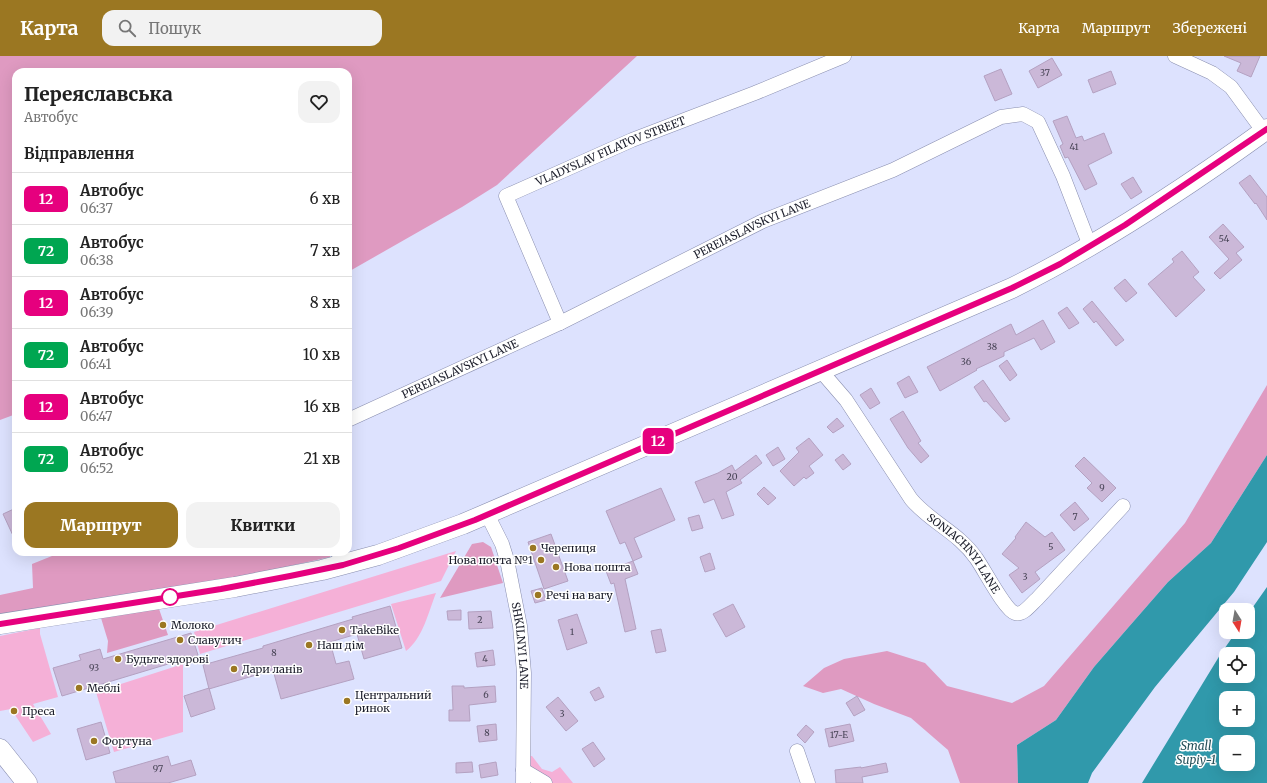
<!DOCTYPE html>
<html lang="uk">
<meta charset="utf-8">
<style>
body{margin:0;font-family:Merriweather,serif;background:#f2f2f2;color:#222;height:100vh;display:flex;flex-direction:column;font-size:15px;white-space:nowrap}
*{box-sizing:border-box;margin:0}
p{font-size:13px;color:#767676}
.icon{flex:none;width:22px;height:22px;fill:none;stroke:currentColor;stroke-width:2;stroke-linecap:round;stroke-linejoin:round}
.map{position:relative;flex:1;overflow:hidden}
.details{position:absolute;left:12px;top:12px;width:340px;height:488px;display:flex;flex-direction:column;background:#fff;border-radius:12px;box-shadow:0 4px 16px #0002}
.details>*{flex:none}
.badge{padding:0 8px;border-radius:6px;font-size:14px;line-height:26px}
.needle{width:26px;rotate:169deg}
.tools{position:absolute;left:1219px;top:547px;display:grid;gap:8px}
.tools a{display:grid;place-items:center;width:36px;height:36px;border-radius:8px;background:#fff;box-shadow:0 4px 16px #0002;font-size:20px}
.map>.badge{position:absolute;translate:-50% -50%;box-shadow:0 0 0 2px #fff}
h2{padding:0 12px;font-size:15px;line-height:36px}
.round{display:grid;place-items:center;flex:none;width:42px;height:42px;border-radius:12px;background:#f2f2f2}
.headline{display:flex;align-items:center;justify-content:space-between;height:68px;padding:0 12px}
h1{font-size:19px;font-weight:800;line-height:30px}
.action{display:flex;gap:8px;margin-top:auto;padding:8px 12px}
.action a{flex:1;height:46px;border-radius:12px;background:#9b7722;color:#fff;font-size:16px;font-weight:800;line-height:46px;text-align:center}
.action a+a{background:#f2f2f2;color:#222}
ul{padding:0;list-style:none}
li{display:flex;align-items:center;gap:12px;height:52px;padding:0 12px;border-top:1px solid #e0e0e0}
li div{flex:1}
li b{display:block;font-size:15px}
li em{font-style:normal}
li .badge{min-width:44px;font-weight:700;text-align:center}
header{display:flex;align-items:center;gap:24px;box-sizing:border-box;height:56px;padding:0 20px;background:#9b7722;color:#fff}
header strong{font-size:19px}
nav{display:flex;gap:22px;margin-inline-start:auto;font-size:14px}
.search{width:280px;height:36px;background:#f2f2f2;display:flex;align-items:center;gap:10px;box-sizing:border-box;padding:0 14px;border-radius:12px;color:#767676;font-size:15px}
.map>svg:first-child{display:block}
.green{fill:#f5b0d7}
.forest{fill:#df9ac1}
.water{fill:#3099ab;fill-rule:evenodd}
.building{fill:#cbb8d8;stroke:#b4a1c1}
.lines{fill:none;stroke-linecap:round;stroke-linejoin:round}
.street-casing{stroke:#898eaf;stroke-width:15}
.secondary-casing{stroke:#898eaf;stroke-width:21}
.street{stroke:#fff;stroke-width:14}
.secondary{stroke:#fff;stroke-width:20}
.line-casing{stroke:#fff;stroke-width:9}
.line{stroke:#e6007e;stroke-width:6}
.poi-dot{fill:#9b7722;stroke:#fff;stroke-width:1.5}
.stop-dot{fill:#fff;stroke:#e6007e;stroke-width:2}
.labels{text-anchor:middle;stroke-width:3;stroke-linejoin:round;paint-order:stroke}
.number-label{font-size:9px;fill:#484456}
.street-label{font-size:11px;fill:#1c1e2b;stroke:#fff}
.poi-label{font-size:11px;fill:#1c1e2b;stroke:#fff;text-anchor:start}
.water-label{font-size:12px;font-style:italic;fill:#25515a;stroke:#fff}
</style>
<header>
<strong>Карта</strong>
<div class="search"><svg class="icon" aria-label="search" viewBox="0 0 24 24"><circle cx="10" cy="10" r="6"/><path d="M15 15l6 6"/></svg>Пошук</div>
<nav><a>Карта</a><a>Маршрут</a><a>Збережені</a></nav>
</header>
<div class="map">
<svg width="1267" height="727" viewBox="0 0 1267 727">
<rect width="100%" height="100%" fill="#dde2fe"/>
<path class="green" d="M456,495l-15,30 -241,73 -6,-22z
M436,537c-8,20 -13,45 -30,58l-15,-47z
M40,572v6l18,63 -25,7 18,30 -18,8 -22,-33 -11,2v-75z
M183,608v68l-69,20 -18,-60z
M522,700h10l10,13 10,3 8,-5 13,16h-51z"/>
<path class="forest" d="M0,0h637l-140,129 -35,22 -114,65v-200h-332v342l-16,6z
M1267,329v70l-56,88 -43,39 -41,47 -33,38 -38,53 -39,25 1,38h-58l-12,-33 -37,-32 -37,-14 -33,-15 -18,4 -20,-7 21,-18 20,-9 43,-8 38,12 22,23 65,17 32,-17 141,-163z
M483,486l8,5 12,36 -63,15 32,-54z
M62,496h268v5l-103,23 -227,34v-19l33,-7 -1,-24z
M158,550l10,29 -61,18 1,-12 -7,-23z"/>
<path class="water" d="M1267,399v87l-33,50 -79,95 -63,86 -4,10h-70l-1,-38 39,-25 38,-53 33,-38 41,-47 43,-39z
M1267,531v196h-125l78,-128 16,-23h12v-18zM1226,598h22v22h-22zM1226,642h22v22h-22zM1226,686h22v22h-22z"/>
<path class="building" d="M1224,0h36l-9,21 -14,-6 4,-8z
M1052,2l10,17 -24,13 -9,-17z
M1001,13l11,25 -17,7 -11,-25z
M1111,15l5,13 -23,9 -5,-13z
M1067,60l9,22 6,-2 2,5 20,-8 8,20 -24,12 9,19 -12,6 -17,-33 -3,1 -5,-12 3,-2 -10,-23z
M1250,119l17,22v23l-11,-17 -1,1 -16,-21z
M1133,121l9,15 -11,7 -10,-15z
M1223,168l21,23 -8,6 6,7 -22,19 -6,-6 15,-14 -20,-22z
M1182,195l17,21 -6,5 12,13 -29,27 -28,-33 26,-22 -2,-3z
M1125,223l12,14 -11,9 -12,-14z
M1092,245l32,39 -8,6 -20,-25 -2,2 -11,-14z
M1067,251l12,16 -10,6 -11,-16z
M1043,264l12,22 -14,8 -7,-12 -30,14v4l-28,13 1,1 -37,21 -13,-24 84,-43 5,11z
M1007,304l10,15 -7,6 -11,-15z
M909,320l9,16 -13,6 -8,-15z
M983,324l27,39 -5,3 -19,-21 -2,1 -10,-15z
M871,332l9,15 -10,6 -10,-14z
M903,355l18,30 -3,2 11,13 -8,7 -13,-15 -18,-29z
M837,362l7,8 -11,7 -6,-6z
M809,382l14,17 -14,11 5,7 -8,6 -2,-2 -10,9 -14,-15 19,-19 -3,-4z
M778,391l7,12 -12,7 -7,-11z
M843,398l8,10 -8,6 -8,-10z
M756,399l6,8 -22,17 2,3 -16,9 8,23 -12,4 -8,-20 -10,4 -9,-21 23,-9 14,-8 3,6z
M1084,401l32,31 -14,14 -15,-14 5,-5 -17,-17z
M764,431l12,11 -8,7 -11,-11z
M661,432l14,32 -41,18 8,19 -9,4 -8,-19 -5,2 -14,-33z
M1075,446l14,17 -15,12 -14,-16z
M16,452v34l-13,-28z
M699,459l4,13 -11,3 -4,-13z
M1026,466l19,15 7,-5 13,18 -30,22 5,7 -18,14 -13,-18 10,-7 -17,-14 14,-16 -1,-1z
M551,478l17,47 -24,8 -16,-47z
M710,497l5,16 -10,3 -5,-15z
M633,505l5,13 -13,5 11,50 -11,3 -11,-49 -3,1 -5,-13z
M542,532l4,12 -11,3 -4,-12z
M733,548l12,23 -19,10 -13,-23z
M390,550l12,42 -38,11 -7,-25 -27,8 6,22 13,-3 5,18 -73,20 -8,-29 -64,19 -6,-24 60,-17v-2l90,-27 -1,-2z
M461,554v10h-13l-1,-9z
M491,555l2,17 -24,1 -1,-17z
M577,558l10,29 -20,7 -9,-30z
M661,573l5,22 -10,2 -5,-22z
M191,577l7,22 -136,41 -9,-28 28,-8 -2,-5 21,-6 3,10z
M493,594l2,15 -18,2 -2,-14z
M452,630h12v2l31,-2 1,16 -27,3 1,16h-21v-11h4z
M599,631l5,10 -9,4 -5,-9z
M209,632l6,21 -24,8 -7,-21z
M857,640l8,14 -11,6 -8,-13z
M558,641l20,24 -12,10 -20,-24z
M101,666l9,31 -24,7 -9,-31z
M496,668l1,16 -18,2 -2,-16z
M850,668l4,17 -25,6 -4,-18z
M806,669l8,7 -9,11 -8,-8z
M593,686l12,17 -11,8 -12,-18z
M168,700l3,10 20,-6 5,15 -28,8h-52l-3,-11z
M472,706l1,10 -17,1v-10z
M496,706l2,13 -17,3 -2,-13z
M886,707l2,9 -26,5 1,6h-27l-1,-13 26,-3v1z"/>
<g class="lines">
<g class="street-casing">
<g id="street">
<path d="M1175,0l37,17 19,14 33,45"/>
<path id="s1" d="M560,267l-54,-127 126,-56 123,-47 89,-37"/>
<path id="s2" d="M821,315l25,29 65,99c19,23 48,34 65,59 8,11 29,52 39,55 8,3 17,-10 22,-14l86,-93"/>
<path id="s3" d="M348,364l212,-97 203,-102 130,-51 108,-53 22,-3 15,8 25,54 27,70"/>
<path id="s4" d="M487,458l15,30 5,16 13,66 4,47 -1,110"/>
<path d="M338,496l5,13"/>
<path d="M797,695l11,32"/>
<path d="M523,714l22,13"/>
</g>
</g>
<g class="secondary-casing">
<path id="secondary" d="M0,568l235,-37 87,-17 56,-15 85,-31 549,-236c89,-44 175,-101 255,-159
M0,693l27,34"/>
</g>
<use href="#street" class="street"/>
<use href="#secondary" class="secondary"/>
</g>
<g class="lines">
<g class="line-casing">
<path id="line" d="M0,568l221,-35 69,-13 53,-11 56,-17 76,-28 537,-232 48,-24 65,-39 142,-96"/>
</g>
<use href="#line" class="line"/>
</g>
<g class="poi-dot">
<circle cx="533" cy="492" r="4"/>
<circle cx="541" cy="504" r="4"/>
<circle cx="556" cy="511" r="4"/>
<circle cx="538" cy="539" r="4"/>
<circle cx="163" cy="569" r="4"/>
<circle cx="342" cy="574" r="4"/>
<circle cx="180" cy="584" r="4"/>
<circle cx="309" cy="589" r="4"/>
<circle cx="118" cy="603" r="4"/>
<circle cx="234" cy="613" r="4"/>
<circle cx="79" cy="632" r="4"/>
<circle cx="347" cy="645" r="4"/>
<circle cx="14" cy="655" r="4"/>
<circle cx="94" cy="685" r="4"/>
</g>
<circle class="stop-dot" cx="170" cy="541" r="8"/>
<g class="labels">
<g class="number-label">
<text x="1045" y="20">37</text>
<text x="1074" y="94">41</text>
<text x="1224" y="186">54</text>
<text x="992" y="294">38</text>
<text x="966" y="309">36</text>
<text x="732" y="424">20</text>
<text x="1102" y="435">9</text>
<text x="1075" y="464">7</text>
<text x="1051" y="494">5</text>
<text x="1025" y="524">3</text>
<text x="480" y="567">2</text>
<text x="572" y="579">1</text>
<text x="274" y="600">8</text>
<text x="485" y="606">4</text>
<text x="94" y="615">93</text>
<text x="486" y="642">6</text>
<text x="562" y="661">3</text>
<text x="487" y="680">8</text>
<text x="839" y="682">17-Е</text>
<text x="158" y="716">97</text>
</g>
<g class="street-label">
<text dy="4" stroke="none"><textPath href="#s1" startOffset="252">VLADYSLAV FILATOV STREET</textPath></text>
<text dy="4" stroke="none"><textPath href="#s3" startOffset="447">PEREIASLAVSKYI LANE</textPath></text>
<text dy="4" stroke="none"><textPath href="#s3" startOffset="123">PEREIASLAVSKYI LANE</textPath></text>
<text dy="4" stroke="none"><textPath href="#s2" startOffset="233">SONIACHNYI LANE</textPath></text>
<text dy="4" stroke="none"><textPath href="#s4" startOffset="137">SHKILNYI LANE</textPath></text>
</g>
<g class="poi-label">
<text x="541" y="496">Черепиця</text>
<text x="533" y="508" text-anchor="end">Нова почта №1</text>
<text x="564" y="515">Нова пошта</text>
<text x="546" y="543">Речі на вагу</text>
<text x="171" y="573">Молоко</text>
<text x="350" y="578">TakeBike</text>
<text x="188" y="588">Славутич</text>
<text x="317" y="593">Наш дім</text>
<text x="126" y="607">Будьте здорові</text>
<text x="242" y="617">Дари ланів</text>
<text x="87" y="636">Меблі</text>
<text x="355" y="643">Центральний<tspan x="355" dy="13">ринок</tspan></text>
<text x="22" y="659">Преса</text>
<text x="102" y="689">Фортуна</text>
</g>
<g class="water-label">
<text x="1196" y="694">Small<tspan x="1196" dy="14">Supiy-1</tspan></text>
</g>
</g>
</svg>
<div class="tools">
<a><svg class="needle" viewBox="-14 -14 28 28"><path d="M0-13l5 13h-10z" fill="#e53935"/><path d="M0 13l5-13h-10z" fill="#767676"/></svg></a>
<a><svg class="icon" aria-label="locate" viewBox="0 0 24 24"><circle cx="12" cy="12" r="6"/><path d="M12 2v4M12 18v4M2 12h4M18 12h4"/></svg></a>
<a>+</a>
<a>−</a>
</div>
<b class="badge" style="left:658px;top:385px;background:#e6007e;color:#fff">12</b>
<section class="details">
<div class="headline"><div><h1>Переяславська</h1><p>Автобус</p></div><a class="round"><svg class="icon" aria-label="heart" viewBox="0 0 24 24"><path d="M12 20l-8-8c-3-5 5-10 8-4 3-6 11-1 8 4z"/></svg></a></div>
<h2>Відправлення</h2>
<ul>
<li><span class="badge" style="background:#e6007e;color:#fff">12</span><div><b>Автобус</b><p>06:37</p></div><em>6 хв</em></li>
<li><span class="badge" style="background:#00a651;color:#fff">72</span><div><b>Автобус</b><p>06:38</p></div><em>7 хв</em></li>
<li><span class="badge" style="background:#e6007e;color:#fff">12</span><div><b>Автобус</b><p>06:39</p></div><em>8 хв</em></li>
<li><span class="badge" style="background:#00a651;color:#fff">72</span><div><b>Автобус</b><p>06:41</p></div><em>10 хв</em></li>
<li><span class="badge" style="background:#e6007e;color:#fff">12</span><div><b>Автобус</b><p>06:47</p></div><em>16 хв</em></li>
<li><span class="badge" style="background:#00a651;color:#fff">72</span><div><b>Автобус</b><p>06:52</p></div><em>21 хв</em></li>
</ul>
<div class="action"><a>Маршрут</a><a>Квитки</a></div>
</section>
</div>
